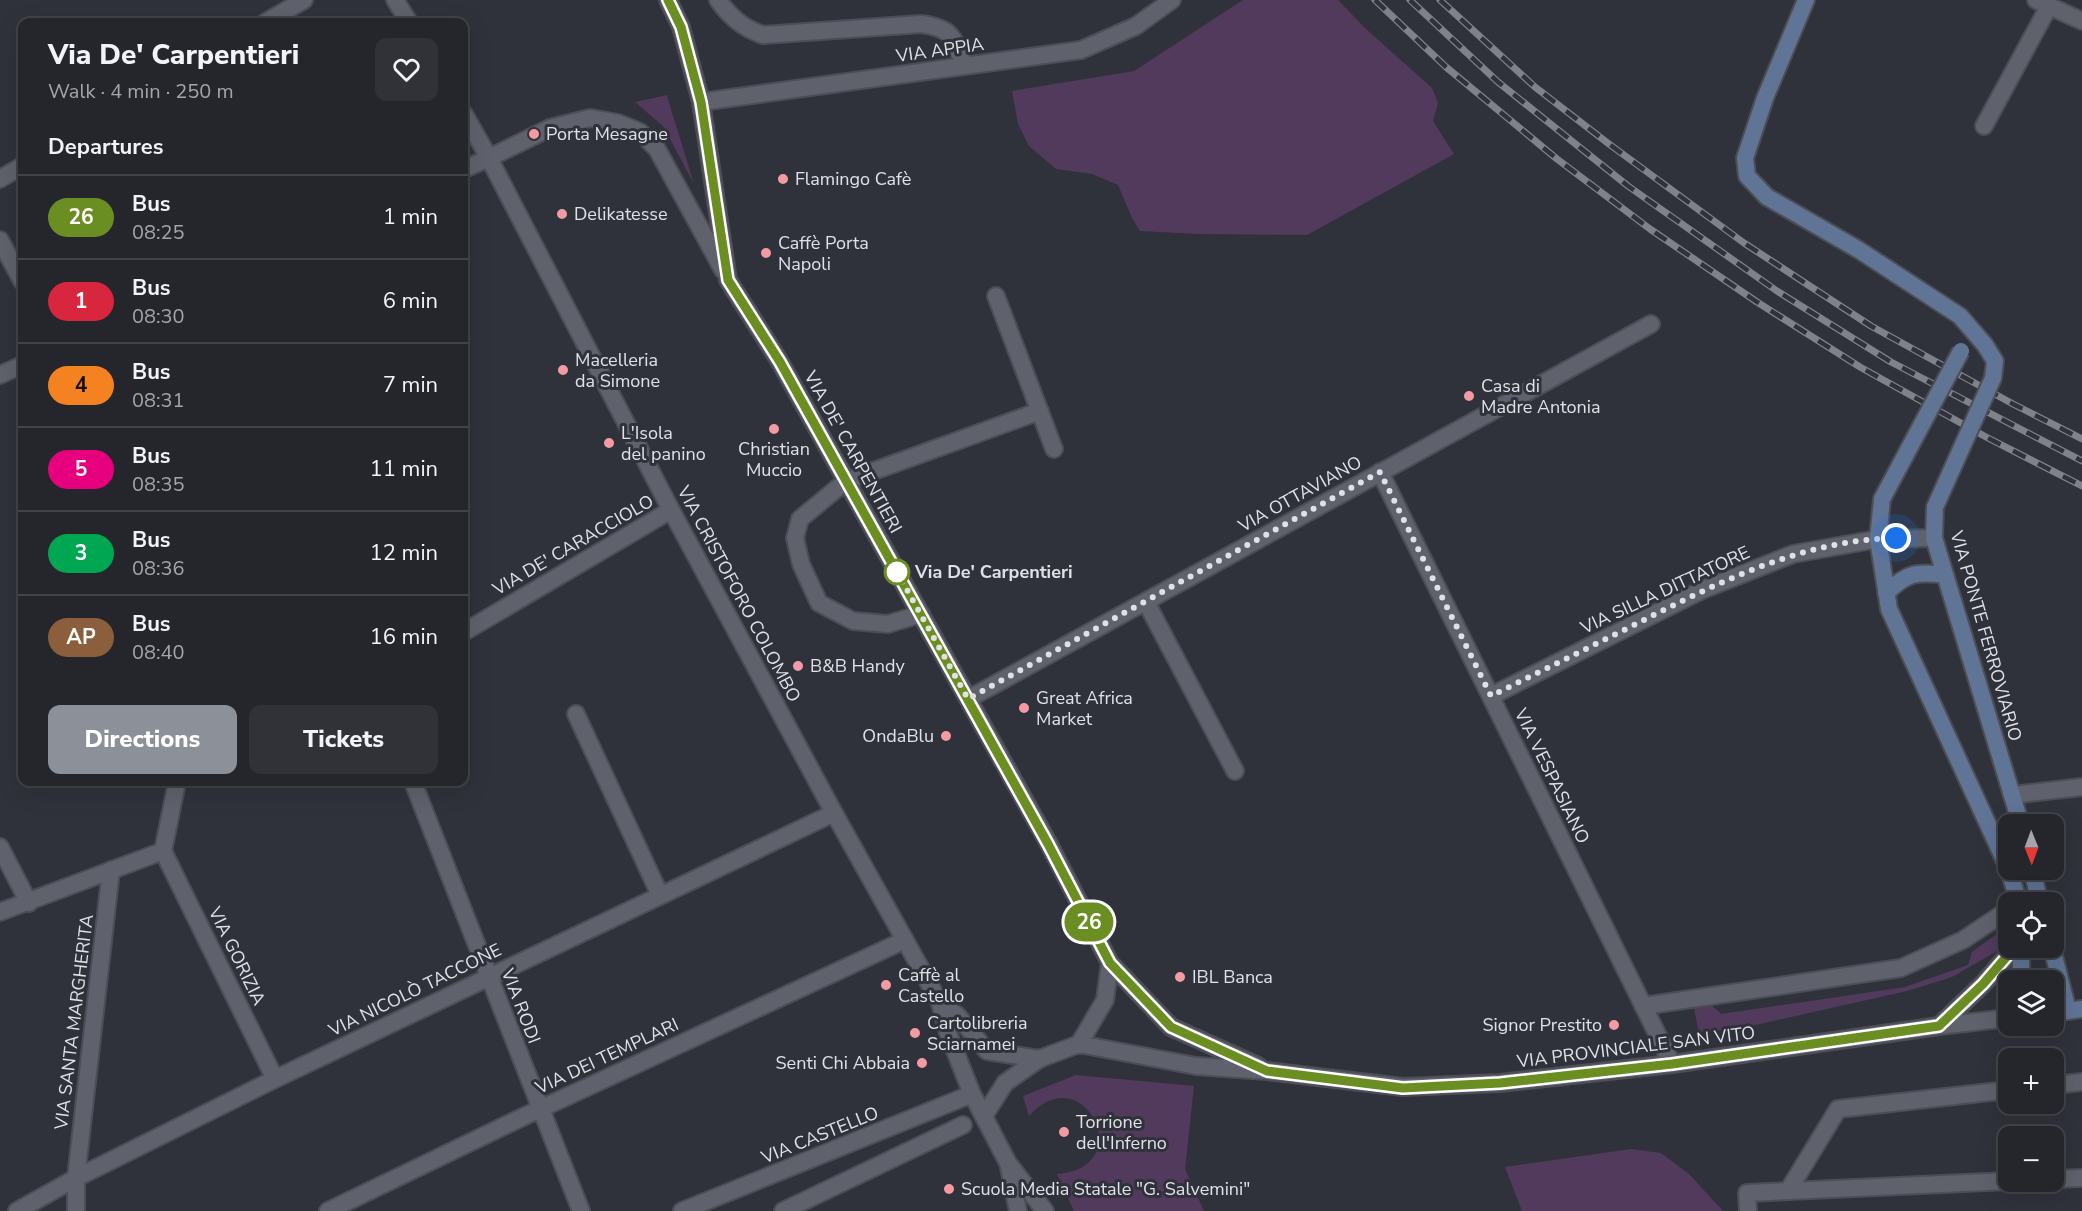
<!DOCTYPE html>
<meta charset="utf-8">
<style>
body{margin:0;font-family:"Nunito Sans",sans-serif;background:#303238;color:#f1f3f6;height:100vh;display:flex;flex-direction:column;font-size:22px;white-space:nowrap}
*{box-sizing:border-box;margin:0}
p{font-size:20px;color:#a3a5a9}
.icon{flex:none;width:33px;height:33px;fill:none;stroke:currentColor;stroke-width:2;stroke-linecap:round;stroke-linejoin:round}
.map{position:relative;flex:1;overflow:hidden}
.drawer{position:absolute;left:18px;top:18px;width:450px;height:768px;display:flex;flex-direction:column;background:#24262c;border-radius:12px;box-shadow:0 6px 24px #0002,0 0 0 2px #414348}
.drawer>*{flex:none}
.badge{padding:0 12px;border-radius:20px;font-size:21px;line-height:39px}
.needle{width:39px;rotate:179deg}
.buttons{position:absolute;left:1998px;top:814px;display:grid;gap:12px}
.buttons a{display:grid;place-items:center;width:66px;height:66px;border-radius:12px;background:#24262c;box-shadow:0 6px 24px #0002,0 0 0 2px #414348;font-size:30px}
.you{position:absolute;width:30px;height:30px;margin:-15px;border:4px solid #fff;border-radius:50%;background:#1a73e8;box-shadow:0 0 0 9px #1a73e833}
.map>.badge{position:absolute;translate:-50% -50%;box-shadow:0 0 0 3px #fff}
h2{padding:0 30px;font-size:22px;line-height:54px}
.round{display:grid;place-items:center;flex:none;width:63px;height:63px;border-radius:12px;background:#303238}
.head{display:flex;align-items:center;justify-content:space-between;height:102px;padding:0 30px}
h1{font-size:28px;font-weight:800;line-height:45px}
.action{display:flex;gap:12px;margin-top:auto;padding:12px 30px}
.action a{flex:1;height:69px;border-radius:12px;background:#8c9099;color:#fff;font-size:24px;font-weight:800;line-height:69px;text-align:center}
.action a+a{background:#303238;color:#f1f3f6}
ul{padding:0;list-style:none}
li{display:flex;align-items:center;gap:18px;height:84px;padding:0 30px;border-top:2px solid #414348}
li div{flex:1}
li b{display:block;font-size:22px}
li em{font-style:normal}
li .badge{min-width:66px;font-weight:700;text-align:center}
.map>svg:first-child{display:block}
.green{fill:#513a5b}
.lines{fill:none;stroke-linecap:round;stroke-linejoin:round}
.service-casing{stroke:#4c4e55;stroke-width:20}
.pedestrian-casing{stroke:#4c4e55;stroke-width:20}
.minor-casing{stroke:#4c4e55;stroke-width:20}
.tertiary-casing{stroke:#4c4e55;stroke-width:20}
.secondary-casing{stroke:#4c4e55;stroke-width:20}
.service{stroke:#5f616c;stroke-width:16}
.pedestrian{stroke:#5f616c;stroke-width:16}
.minor{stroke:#5f616c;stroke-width:16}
.tertiary{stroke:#5f616c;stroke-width:16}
.secondary{stroke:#607495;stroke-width:16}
.rail-casing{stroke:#808289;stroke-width:7}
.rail{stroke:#30323b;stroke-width:4.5;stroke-dasharray:14;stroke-linecap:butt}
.secondary-bridge-casing{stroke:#4c4e55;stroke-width:20;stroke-linecap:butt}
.secondary-bridge{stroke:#607495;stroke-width:16}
.line-casing{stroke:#fff;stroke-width:14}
.line{stroke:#6b8e23;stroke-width:9}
.walk{stroke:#dfe1e7;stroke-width:6;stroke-dasharray:0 10.8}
.poi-dot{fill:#f49aa3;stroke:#30323b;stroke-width:2}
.stop-dot{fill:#fff;stroke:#6b8e23;stroke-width:3}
.labels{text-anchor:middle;stroke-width:6;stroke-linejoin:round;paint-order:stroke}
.street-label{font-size:18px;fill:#dfe1e7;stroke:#30323b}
.poi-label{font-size:18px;fill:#dfe1e7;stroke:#30323b;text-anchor:start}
.stop-label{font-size:18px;font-weight:bold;fill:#dfe1e7;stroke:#30323b;text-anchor:start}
</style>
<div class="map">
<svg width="2082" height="1211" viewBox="0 0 2082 1211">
<rect width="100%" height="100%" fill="#30323b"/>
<path class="green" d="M1243,0h95l28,29 66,59 6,15 -5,18 21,33 -147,81 -109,-1 -58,-3 -8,-13 -14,-33 -26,-11 -36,-5 -27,-23 -11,-22 -6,-33 122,-20z
M667,95l3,11 24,78 -31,-58 -28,-24z
M2001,931l3,2 -5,17 -47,27 -45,14 -156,35 -52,7 -6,-29c12,-3 20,1 28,10l184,-27 63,-22 4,-13z
M1076,1075l118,11 -9,83 19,42h-130l-17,-37c83,-6 26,-119 -28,-58l-6,-20z
M1631,1149l30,4 28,21 34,37h-201l-17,-44z"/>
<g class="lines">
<g class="service-casing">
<path id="service" d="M718,0c12,17 25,28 45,35l158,-11c32,4 33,14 43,42
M1984,126l65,-120
M846,481l-46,38 -5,19 6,26 18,39 34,18 35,3 33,-10
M576,714l84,181
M1643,1006l258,-38 62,-28 45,-30
M2054,1085l28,-3
M2054,1179l28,-1
M1788,1191l50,-82 170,-19
M1748,1211l-1,-18 261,-12"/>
</g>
<g class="pedestrian-casing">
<path id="pedestrian" d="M783,1211l180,-86"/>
</g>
<g class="minor-casing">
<path id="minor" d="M266,22l38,-22
M701,102l380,-52 55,-24 36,-26
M464,169l25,-11
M0,179l22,-13
M0,240l22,41
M996,296l58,153
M0,375l22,-10
M1380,472l292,592
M846,481l194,-70
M1146,602l89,169
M464,632l207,-122
M1491,696l211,-106 91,-36 85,-15 56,-1
M968,699l683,-375
M413,782l168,429
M2012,795l70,-8
M0,847l29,56
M163,851l112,228
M163,851l14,-69
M0,912l163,-61
M940,1003l8,30 24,61 36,69 37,48
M984,1116l21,-33 34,-24
M1009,1167l9,44
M17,1211l59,-33 199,-99 559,-266
M76,1211v-33l35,-308
M328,1211l199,-96 378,-175
M682,1211l290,-117"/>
</g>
<g class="tertiary-casing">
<path id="tertiary" d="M395,0l14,22
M668,0l13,27 20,75 27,178 52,82 269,482 61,119 61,64 87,39
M2036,0l46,21
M464,114l25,44 182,352 163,303 106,190 17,12 30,36 52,8 40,-15 117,22 71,5 136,16 97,-4 172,-19 267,-38 69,-8
M489,158l61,-30 40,-10 28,5 22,9 17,17 66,121
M1939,1026l44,-42 31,-36
M1079,1044l26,-44 5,-37"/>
</g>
<g class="secondary-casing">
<path id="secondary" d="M1806,0l-41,98 -20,60 2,18 20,21 92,53 101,66 25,29 10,16 -2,17
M1882,499l-4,40 11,70 119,259
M1935,507l-1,31 87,287
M1886,593c21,-20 30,-22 59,-18
M2009,870l10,33
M2032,870l8,33
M2052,948l16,63
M2021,981v-33
M2054,1013l28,-4"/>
</g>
<use href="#service" class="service"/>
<use href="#pedestrian" class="pedestrian"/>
<use href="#minor" class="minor"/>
<use href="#tertiary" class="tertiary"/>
<use href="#secondary" class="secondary"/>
<g class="rail-casing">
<path id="rail" d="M1375,0l71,67 111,92 93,70 107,73 103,65 126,70 96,49
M1410,0l88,82 130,104 149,105 114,71 191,99
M1440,0l95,87 74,57 135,99 127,83 142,78 69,35"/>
</g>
<use href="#rail" class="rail"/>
<g class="secondary-bridge-casing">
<path id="secondary-bridge" d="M1882,499l79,-148
M1935,507l58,-129"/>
</g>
<use href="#secondary-bridge" class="secondary-bridge"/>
</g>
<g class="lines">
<g class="line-casing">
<path id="line" d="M668,0l13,27 20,75 27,178 52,82 268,482 62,119 61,64 96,44 136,17 97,-5 172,-19 267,-38 44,-42 31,-36"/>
</g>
<use href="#line" class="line"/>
<path class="walk" d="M897,572l71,127 412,-227 111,224c48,-24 95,-47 143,-71 83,-42 168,-85 262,-87"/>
</g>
<g class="poi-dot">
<circle cx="534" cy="134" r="6"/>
<circle cx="783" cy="179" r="6"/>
<circle cx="562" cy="214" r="6"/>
<circle cx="766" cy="253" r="6"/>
<circle cx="563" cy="370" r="6"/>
<circle cx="1469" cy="396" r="6"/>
<circle cx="774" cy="429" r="6"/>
<circle cx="609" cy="443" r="6"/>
<circle cx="798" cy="666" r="6"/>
<circle cx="1024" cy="708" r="6"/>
<circle cx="946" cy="736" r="6"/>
<circle cx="1180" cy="977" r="6"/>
<circle cx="886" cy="985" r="6"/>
<circle cx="1614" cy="1025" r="6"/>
<circle cx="915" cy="1033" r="6"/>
<circle cx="922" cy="1063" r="6"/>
<circle cx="1064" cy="1132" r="6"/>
<circle cx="949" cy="1189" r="6"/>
</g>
<circle class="stop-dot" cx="897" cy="572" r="12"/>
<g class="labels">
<g class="street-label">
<text transform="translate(940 50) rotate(-8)" y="6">VIA APPIA</text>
<text transform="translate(853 452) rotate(61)" y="6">VIA DE' CARPENTIERI</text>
<text transform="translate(1300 494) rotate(-29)" y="6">VIA OTTAVIANO</text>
<text transform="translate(573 545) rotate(-30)" y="6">VIA DE' CARACCIOLO</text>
<text transform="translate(1665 590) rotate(-25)" y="6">VIA SILLA DITTATORE</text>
<text transform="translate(739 594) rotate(62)" y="6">VIA CRISTOFORO COLOMBO</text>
<text transform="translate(1986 636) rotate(74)" y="6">VIA PONTE FERROVIARIO</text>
<text transform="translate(1552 776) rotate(64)" y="6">VIA VESPASIANO</text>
<text transform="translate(237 956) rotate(64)" y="6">VIA GORIZIA</text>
<text transform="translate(415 990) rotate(-26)" y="6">VIA NICOLÒ TACCONE</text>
<text transform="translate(521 1006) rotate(69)" y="6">VIA RODI</text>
<text transform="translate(74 1022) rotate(-83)" y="6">VIA SANTA MARGHERITA</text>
<text transform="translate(1636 1047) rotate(-7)" y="6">VIA PROVINCIALE SAN VITO</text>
<text transform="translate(607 1056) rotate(-25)" y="6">VIA DEI TEMPLARI</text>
<text transform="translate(820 1135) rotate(-22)" y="6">VIA CASTELLO</text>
</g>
<g class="poi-label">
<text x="546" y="140">Porta Mesagne</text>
<text x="795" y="185">Flamingo Cafè</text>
<text x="574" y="220">Delikatesse</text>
<text x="778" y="249">Caffè Porta<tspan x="778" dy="21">Napoli</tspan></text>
<text x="575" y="366">Macelleria<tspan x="575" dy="21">da Simone</tspan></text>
<text x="1481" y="392">Casa di<tspan x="1481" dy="21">Madre Antonia</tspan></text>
<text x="621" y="439">L'Isola<tspan x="621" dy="21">del panino</tspan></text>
<text x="774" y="455" text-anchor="middle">Christian<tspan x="774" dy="21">Muccio</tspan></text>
<text x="810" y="672">B&amp;B Handy</text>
<text x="1036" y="704">Great Africa<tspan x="1036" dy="21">Market</tspan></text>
<text x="934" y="742" text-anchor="end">OndaBlu</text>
<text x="898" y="981">Caffè al<tspan x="898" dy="21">Castello</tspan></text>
<text x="1192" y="983">IBL Banca</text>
<text x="927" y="1029">Cartolibreria<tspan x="927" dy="21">Sciarnamei</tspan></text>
<text x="1602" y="1031" text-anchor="end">Signor Prestito</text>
<text x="910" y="1069" text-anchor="end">Senti Chi Abbaia</text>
<text x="1076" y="1128">Torrione<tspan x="1076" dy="21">dell'Inferno</tspan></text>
<text x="961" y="1195">Scuola Media Statale "G. Salvemini"</text>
</g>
<g class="stop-label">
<text x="915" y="578">Via De' Carpentieri</text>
</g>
</g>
</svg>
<div class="buttons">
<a><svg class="needle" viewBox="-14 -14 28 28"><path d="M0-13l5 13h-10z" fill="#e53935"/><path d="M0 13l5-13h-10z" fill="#a3a5a9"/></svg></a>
<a><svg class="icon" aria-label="locate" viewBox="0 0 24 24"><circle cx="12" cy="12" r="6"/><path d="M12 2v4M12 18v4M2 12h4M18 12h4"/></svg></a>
<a><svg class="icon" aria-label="layers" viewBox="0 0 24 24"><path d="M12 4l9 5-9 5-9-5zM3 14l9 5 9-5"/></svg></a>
<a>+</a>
<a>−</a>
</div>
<div class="you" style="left:1896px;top:538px"></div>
<b class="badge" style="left:1089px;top:922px;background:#6b8e23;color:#fff">26</b>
<section class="drawer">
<div class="head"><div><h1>Via De' Carpentieri</h1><p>Walk · 4 min · 250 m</p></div><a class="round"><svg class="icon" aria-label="heart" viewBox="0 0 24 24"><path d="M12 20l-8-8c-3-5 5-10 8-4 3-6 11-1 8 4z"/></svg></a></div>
<h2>Departures</h2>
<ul>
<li><span class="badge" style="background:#6b8e23;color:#fff">26</span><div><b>Bus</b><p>08:25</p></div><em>1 min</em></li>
<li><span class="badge" style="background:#d7263d;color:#fff">1</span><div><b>Bus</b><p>08:30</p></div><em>6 min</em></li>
<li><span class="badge" style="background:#f58220;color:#111">4</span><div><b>Bus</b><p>08:31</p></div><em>7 min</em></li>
<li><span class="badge" style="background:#e6007e;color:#fff">5</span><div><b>Bus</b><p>08:35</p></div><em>11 min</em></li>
<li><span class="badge" style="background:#00a651;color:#fff">3</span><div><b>Bus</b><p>08:36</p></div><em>12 min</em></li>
<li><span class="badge" style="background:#8b5e3c;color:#fff">AP</span><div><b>Bus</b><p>08:40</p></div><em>16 min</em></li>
</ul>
<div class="action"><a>Directions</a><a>Tickets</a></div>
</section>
</div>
